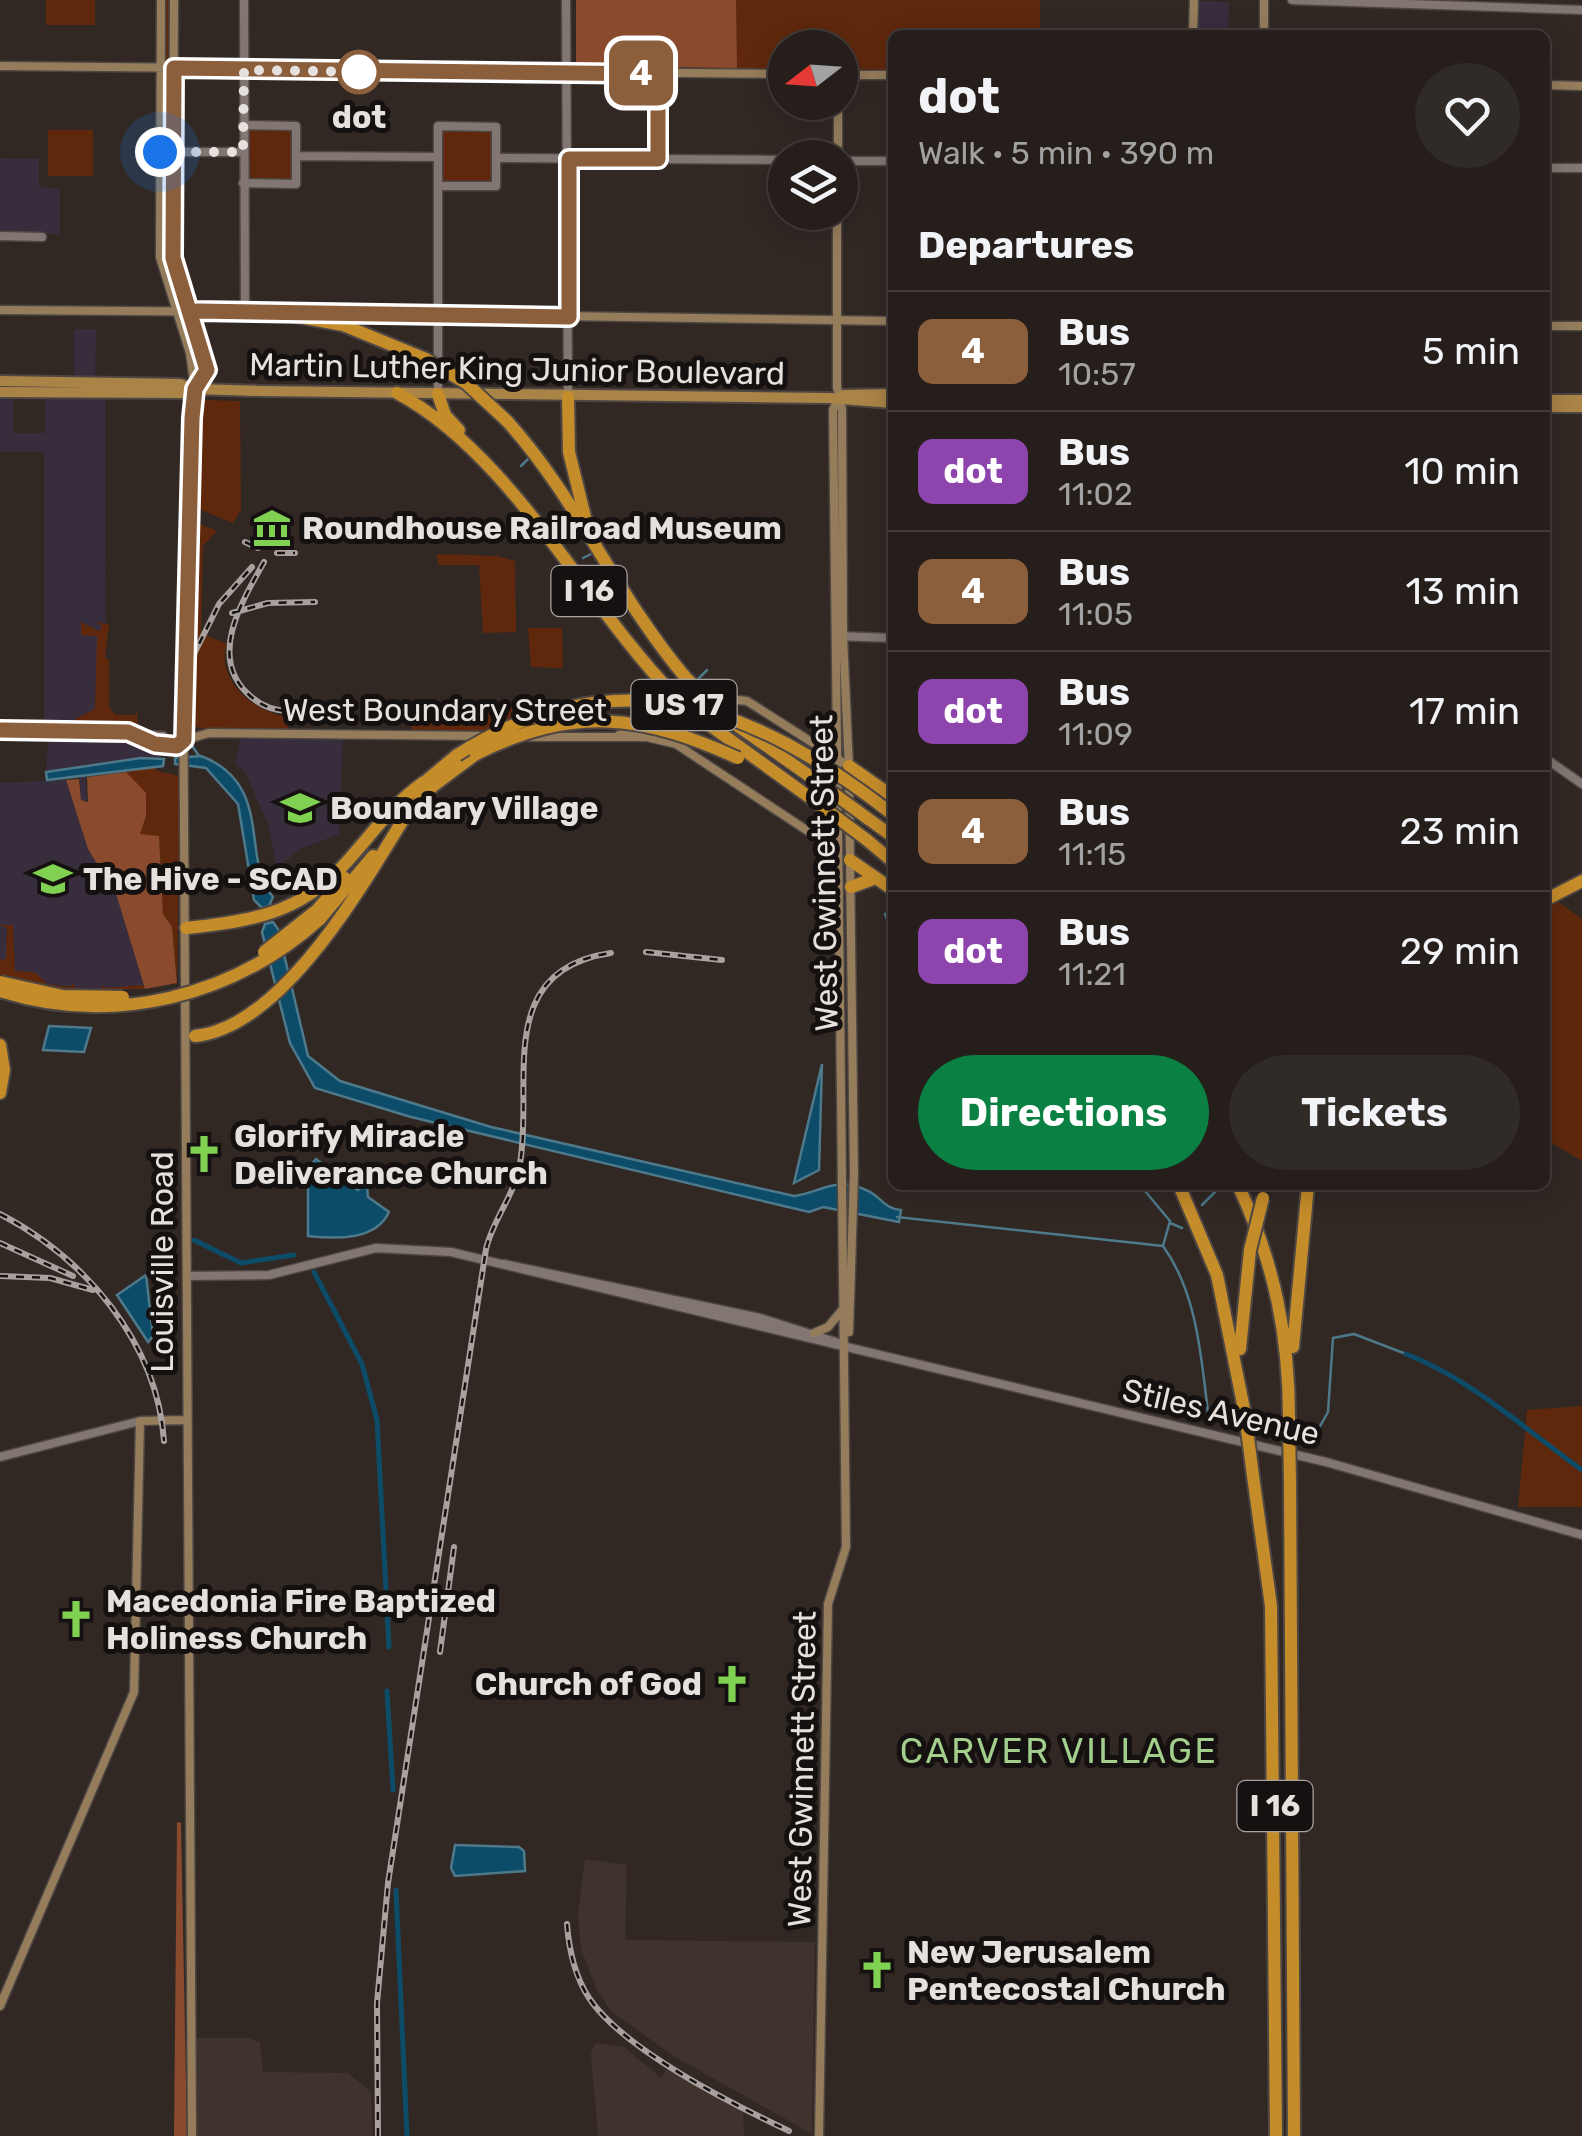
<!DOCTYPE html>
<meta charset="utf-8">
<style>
body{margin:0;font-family:Rubik,sans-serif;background:#312b28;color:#f1f3f6;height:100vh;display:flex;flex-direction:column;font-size:38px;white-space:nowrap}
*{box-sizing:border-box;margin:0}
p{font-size:32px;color:#a3a2a3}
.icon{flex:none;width:55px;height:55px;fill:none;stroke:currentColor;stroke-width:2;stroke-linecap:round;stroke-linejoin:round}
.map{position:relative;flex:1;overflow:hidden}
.side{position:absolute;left:888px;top:30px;width:662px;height:1160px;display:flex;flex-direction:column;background:#251e1b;border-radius:15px;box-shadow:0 5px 25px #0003,0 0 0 2px #423c3a}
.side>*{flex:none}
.badge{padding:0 20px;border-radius:15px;font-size:35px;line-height:65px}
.needle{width:65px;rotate:253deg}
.fabs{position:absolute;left:768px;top:30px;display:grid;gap:20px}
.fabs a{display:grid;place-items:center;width:90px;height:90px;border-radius:50%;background:#251e1b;box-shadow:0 5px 25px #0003,0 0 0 2px #423c3a;font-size:50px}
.you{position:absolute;width:50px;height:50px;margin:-25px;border:8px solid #fff;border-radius:50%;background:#1a73e8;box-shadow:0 0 0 15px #1a73e833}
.map>.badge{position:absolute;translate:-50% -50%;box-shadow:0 0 0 5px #fff}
h2{padding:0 30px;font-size:38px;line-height:90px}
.round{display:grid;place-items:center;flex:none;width:105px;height:105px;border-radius:52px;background:#312b28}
.headline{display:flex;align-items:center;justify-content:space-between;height:170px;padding:0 30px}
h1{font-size:48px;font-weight:700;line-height:75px}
.cta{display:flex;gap:20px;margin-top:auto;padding:20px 30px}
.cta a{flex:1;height:115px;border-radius:60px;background:#0b8043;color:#fff;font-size:40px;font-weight:700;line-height:115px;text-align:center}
.cta a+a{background:#312b28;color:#f1f3f6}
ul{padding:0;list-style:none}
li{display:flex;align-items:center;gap:30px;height:120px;padding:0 30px;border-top:2px solid #423c3a}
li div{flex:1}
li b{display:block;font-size:38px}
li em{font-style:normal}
li .badge{min-width:110px;font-weight:700;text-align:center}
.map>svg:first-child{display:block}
.built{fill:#40322c}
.education{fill:#372d3c}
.green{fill:#5f280c}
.forest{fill:#894a2e}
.water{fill:#0c4c68;stroke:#4e798b;stroke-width:2.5}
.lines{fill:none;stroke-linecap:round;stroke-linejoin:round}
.stream{stroke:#4e798b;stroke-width:2.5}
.canal{stroke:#0c4c68;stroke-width:5}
.tertiary-tunnel{stroke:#4c4440;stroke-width:8;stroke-dasharray:8 4;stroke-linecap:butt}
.tertiary-casing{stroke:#4e4643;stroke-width:11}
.secondary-casing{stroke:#4e4643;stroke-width:11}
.primary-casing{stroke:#4e4643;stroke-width:14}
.motorway-casing{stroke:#4e4643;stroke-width:16}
.tertiary{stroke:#817672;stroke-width:8}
.secondary{stroke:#957d5c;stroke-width:8}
.primary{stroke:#aa8347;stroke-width:10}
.motorway{stroke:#c58c2a;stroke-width:12}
.rail-casing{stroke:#a8a19e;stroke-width:6}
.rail{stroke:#151110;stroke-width:2.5;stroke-dasharray:8;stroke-linecap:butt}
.motorway-bridge-casing{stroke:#4e4643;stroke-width:16;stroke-linecap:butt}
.motorway-bridge{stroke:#c58c2a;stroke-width:12}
.line-casing{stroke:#fff;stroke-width:22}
.line{stroke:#8b5e3c;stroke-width:15}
.walk{stroke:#e7e1de;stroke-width:10;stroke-dasharray:0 18}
.stop-dot{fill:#fff;stroke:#8b5e3c;stroke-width:5}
.labels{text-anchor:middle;stroke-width:10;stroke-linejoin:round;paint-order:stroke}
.shield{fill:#151110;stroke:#a8a3a0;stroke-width:2.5}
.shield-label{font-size:30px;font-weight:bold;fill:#e7e1de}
.stop-label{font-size:32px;font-weight:bold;fill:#e7e1de;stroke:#151110}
.street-label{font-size:32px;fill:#e7e1de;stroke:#151110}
.poi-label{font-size:32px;font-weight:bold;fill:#e7e1de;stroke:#151110;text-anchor:start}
.neighbourhood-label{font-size:35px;letter-spacing:2.5px;fill:#a3cf8d;stroke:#151110}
</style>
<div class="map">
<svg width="1582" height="2136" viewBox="0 0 1582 2136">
<rect width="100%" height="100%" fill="#312824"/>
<path class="built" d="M585,1859l42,6 -2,75 190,2 -3,192 -140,-79 -61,-44 -14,-21 -16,-41 -3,-35z
M191,2038h56l13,4 3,30 85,1 23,19 2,44h-181z
M595,2043l29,4 37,31 9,-14 73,45 1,27h-146l-7,-82z"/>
<path class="education" d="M1197,1l32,1 -1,33h-31z
M0,158l39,1v28l21,2v45h-60z
M74,329h22l-1,68 10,1 1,328h-24l1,9 47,2 25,11 5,9 -75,11 2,32h-5l-6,11 12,38 29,48 28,92 -75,1 -70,-15v-192l66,-3 8,25 7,-14 -3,-23 -32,3 3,-35 26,-1 -1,-9 -30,1v-275h-44v-56h13v37h32v-39h29z
M241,737l102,1 -4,96 -38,15 -24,18 -9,-43 -23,-52 -10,-8z"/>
<path class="green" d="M46,0h49v25h-49z
M164,0h6l-1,234h-5z
M576,0h464v35h-148v35l-52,-1v-21h-55v21l-209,-3z
M247,127h48l1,53 -48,1z
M441,129l57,1 -1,54 -57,-1z
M48,130h45v46h-45z
M202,400l38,1 1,109 -8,13 -37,-15z
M200,524l17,7 -14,15 -2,87 26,11c-12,35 27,69 61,73v12h-83l-17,-4 3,-168z
M437,554l61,2 17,5 1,71 -33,1 -4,-68h-41z
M81,622l18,9 3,-4 -5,-5 12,2 -4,34 4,1v48l7,8h19l2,-4 1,17 -55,-1 -8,-8 20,-10 2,-73 -16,-1z
M528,628h34l1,40 -32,-1z
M414,704h96l5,13 -36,16 -67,-1 -3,-23z
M155,766l2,5 23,5 -3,207 -5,-56 -9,-13 -4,-77 -20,-2 7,-19 -20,-44z
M1557,901l25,18v242l-37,-22v-230z
M0,925h13l2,46 20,1 12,12 24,3 2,-4 3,5 24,1 4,-4 1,3 39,-3 1,4 -75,1 -70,-15v-15l6,-1 1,-31z
M1582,1406v101h-64l9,-97z"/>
<path class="forest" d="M576,0h160l1,68 -161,-2z
M126,772l20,21v23l-6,18 19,2 4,78 9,13 5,56 -32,6 -28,-92 -29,-48 -22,-69 13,-1 2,21 7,2 -1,-25z
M177,1822l4,1 6,313h-13z"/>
<path class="water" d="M201,756c74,28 39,104 72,141l-4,9 -7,2 -8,-8 -16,-96 -32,-36 -31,-4v-6z
M141,758l23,1 -1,7 -116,14 -1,-8z
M273,922l5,7 30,127 32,25 151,46 303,69c28,-4 41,-20 72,-6 15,6 18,19 35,20l-2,12 -76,-15 -14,5 -38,-9 -360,-86 -96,-29 -25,-45 -28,-111 3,-8z
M49,1026l42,2 -7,24 -41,-2z
M822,1064l-3,106 -25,13z
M316,1159l42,31 6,-6 3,2 1,11 21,15c-13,29 -54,27 -81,24v-67z
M146,1275l7,61 -5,6 -31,-47z
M455,1845l64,2 5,4 1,20 -70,5 -4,-8z"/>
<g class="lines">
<path class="stream" d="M521,466l7,-7
M583,558l8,-4
M697,680l10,-10
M193,747l6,9
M885,914l7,17
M1140,1185l30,36 -7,25
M1218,1187l1,-2
M1202,1205l13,-13
M897,1217l266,29c34,47 38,110 45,166l16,12 15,2
M1170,1223l12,5
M1252,1429l31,6
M1296,1437h18l14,-25 5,-74 21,-4 52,20"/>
<path class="canal" d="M194,1240l47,23 53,-8
M314,1272l48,92 15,56 12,227
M1406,1354c65,25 120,76 176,116
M387,1691l6,99
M396,1890l11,246"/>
<path class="tertiary-tunnel" d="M163,744l14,2"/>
<g class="tertiary-casing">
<path id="tertiary" d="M244,0l1,311
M566,0l2,397
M1292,0l290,10
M161,152h82
M297,156l141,1
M496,158l289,2
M840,161h52
M1545,168h37
M243,183l53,1v-58l-53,-1
M0,236l42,1
M438,394v-268l58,1v59h-58
M837,636l55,2
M0,730l74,1
M83,731l80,5
M143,736l20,8
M1545,758l37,26
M504,1264l256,54 85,27
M187,1276l82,-1 107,-27 75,4 875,210 256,73
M0,1457l140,-36"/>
</g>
<g class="secondary-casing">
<path id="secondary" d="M161,0l-1,257 30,96 5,36 -12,268 9,1479
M174,0l-1,258 33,102 -2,20 -9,9
M1193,35l1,-35
M1264,35v-35
M0,66l785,8
M840,75h52
M1545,85l37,1
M838,158v-56
M837,212v175l5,22 1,227 6,131
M0,310l273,2
M302,312l590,9
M1545,326h37
M619,735l100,-37 28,3 102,65
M530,737h117l29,7 162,107
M185,740l24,-7 277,3
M849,1332l5,-157 -5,-394
M814,1333l14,-6 15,-18
M0,2006l134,-314 6,-271 46,-1
M819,2136l9,-532 18,-57c-1,-379 -11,-758 -13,-1137l5,-11"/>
</g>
<g class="primary-casing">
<path id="primary" d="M0,381l180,3 15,5 65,2 569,7 63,5
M0,392l182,1 12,-3
M838,399l6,-4 48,-1
M1545,400h36
M1545,407h37"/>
</g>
<g class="motorway-casing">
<path id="motorway" d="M272,312l71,13 83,34
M397,393c114,61 188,211 277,302
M438,394l7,21 14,15
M568,397l1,55 17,69
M507,421c70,77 110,176 179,257
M708,724l108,78
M738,726l80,56
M849,766l43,30
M421,785l36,-30
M867,818l25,18
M401,821l32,-35 43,-32
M867,840l25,21
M850,860l42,29
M851,887l25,-9
M1545,900l37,-19
M317,910l28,-32
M320,919l53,-63
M186,928c61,-6 112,-14 156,-61 28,-30 48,-61 82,-85
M195,1036c88,-9 168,-152 211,-221
M0,1045l4,25 -4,23
M1179,1185l38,90 28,139
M1238,1185c37,79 52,154 51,242
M1293,1347l15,-162
M1240,1349l10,-99
M1253,1476l18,130 5,530
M1290,1483l4,653"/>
</g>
<use href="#tertiary" class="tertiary"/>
<use href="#secondary" class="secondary"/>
<use href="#primary" class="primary"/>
<use href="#motorway" class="motorway"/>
<g class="rail-casing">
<path id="rail" d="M245,542l13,6
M277,553h18
M264,562c-21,38 -56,93 -17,131 11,11 25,18 42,18
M232,613l36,-10 47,-1
M192,658l27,-54 33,-37
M646,952l76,8
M0,1214c85,44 157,128 164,227
M0,1243l73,33
M0,1276l50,2 43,12
M440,1652l14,-105
M567,1924c2,26 7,51 22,74 34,51 143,106 200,133
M378,2136l-1,-133 11,-120 98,-634c7,-30 29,-54 34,-86 14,-77 -28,-193 91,-210"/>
</g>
<use href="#rail" class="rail"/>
<g class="motorway-bridge-casing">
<path id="motorway-bridge" d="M426,359l41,25 40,37
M686,678l35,34
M687,706l21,18
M476,754c98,-48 164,-40 262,4
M457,755c161,-102 297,-49 435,59
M818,782l49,36
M816,802l51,38
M264,952l53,-42
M0,982l63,14 60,1
M0,991c113,36 233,6 320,-72
M1250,1250l13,-52
M1245,1414l8,62
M1289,1427l1,56"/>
</g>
<use href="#motorway-bridge" class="motorway-bridge"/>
</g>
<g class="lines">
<g class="line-casing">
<path id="line" d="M0,730l128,2 27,12 22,2 7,-6 8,-322 3,-29 12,-19 -34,-112 1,-190 484,6v85h-89v158l-372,-6"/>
</g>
<use href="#line" class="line"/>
<path class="walk" d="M160,152h83l1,-82 124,2h-9"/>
</g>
<defs>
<g id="museum-bare" transform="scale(3)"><path d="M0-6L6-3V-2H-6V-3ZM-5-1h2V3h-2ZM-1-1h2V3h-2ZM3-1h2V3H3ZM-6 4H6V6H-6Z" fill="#80d051" stroke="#151110" stroke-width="2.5" paint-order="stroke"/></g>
<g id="university-bare" transform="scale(3)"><path d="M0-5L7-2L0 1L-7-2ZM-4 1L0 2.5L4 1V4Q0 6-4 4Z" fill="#80d051" stroke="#151110" stroke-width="2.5" paint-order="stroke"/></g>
<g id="church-bare" transform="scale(3)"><path d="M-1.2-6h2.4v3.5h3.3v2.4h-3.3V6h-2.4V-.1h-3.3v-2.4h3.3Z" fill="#80d051" stroke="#151110" stroke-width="2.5" paint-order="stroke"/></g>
</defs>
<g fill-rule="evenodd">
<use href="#museum-bare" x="272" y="528"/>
<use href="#university-bare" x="300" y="808"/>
<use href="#university-bare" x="53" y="879"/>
<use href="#church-bare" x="204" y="1154"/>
<use href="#church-bare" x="76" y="1619"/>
<use href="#church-bare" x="732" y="1684"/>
<use href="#church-bare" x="877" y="1970"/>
</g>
<circle class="stop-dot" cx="359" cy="72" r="20"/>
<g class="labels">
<g class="shield">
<rect x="551.5" y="566" width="75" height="50" rx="8"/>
<rect x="631.5" y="680" width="105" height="50" rx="8"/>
<rect x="1237.5" y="1781" width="75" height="50" rx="8"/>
</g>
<g class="shield-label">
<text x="589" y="601">I 16</text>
<text x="684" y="715">US 17</text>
<text x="1275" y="1816">I 16</text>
</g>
<g class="stop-label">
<text x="359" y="128">dot</text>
</g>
<g class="street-label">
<text transform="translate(517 369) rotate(1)" y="11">Martin Luther King Junior Boulevard</text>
<text x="445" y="721">West Boundary Street</text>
<text transform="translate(824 873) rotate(-91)" y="11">West Gwinnett Street</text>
<text transform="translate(162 1262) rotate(-90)" y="11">Louisville Road</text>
<text transform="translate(1221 1412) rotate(13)" y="11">Stiles Avenue</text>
<text transform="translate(802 1769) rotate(-89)" y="11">West Gwinnett Street</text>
</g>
<g class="poi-label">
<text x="302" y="539">Roundhouse Railroad Museum</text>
<text x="330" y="819">Boundary Village</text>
<text x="83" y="890">The Hive - SCAD</text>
<text x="234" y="1147">Glorify Miracle<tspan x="234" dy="37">Deliverance Church</tspan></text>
<text x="106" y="1612">Macedonia Fire Baptized<tspan x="106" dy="37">Holiness Church</tspan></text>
<text x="702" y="1695" text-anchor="end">Church of God</text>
<text x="907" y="1963">New Jerusalem<tspan x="907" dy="37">Pentecostal Church</tspan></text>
</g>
<g class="neighbourhood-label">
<text x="1059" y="1763">CARVER VILLAGE</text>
</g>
</g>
</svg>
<div class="fabs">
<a><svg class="needle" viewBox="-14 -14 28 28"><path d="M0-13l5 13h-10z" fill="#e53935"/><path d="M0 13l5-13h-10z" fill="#a3a2a3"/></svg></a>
<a><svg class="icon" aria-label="layers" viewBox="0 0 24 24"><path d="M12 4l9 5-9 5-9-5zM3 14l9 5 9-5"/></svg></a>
</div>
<div class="you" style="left:160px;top:152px"></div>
<b class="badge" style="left:641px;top:73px;background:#8b5e3c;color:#fff">4</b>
<section class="side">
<div class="headline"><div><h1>dot</h1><p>Walk · 5 min · 390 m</p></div><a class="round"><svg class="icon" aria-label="heart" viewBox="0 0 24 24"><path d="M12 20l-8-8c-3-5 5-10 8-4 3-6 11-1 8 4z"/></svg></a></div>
<h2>Departures</h2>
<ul>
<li><span class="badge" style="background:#8b5e3c;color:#fff">4</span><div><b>Bus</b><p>10:57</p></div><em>5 min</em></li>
<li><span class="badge" style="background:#8e44ad;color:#fff">dot</span><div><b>Bus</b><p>11:02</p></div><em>10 min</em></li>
<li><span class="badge" style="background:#8b5e3c;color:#fff">4</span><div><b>Bus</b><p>11:05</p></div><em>13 min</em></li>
<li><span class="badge" style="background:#8e44ad;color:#fff">dot</span><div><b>Bus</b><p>11:09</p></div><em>17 min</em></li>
<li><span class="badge" style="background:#8b5e3c;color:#fff">4</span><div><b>Bus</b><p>11:15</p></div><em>23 min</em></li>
<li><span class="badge" style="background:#8e44ad;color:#fff">dot</span><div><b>Bus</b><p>11:21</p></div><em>29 min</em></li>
</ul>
<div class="cta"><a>Directions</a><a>Tickets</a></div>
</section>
</div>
